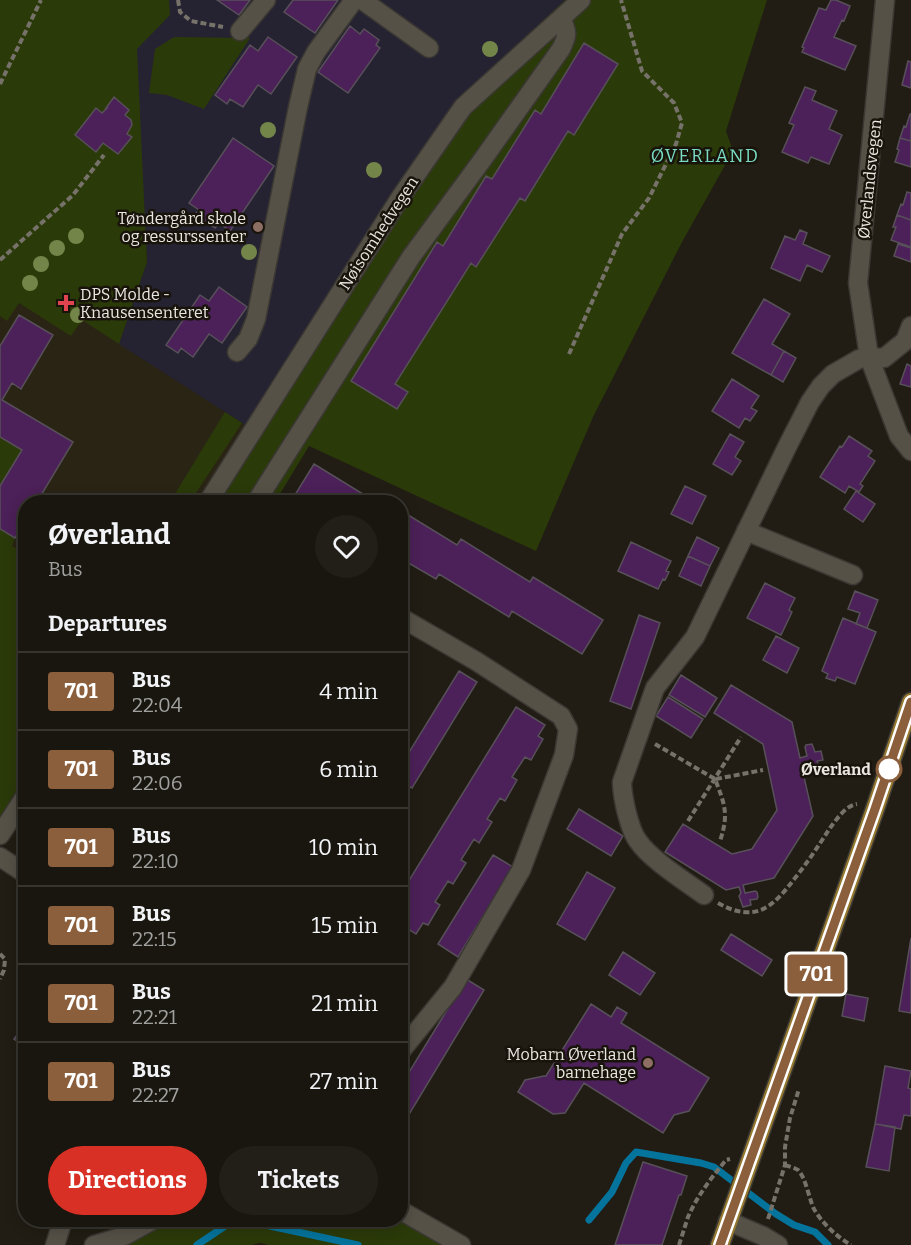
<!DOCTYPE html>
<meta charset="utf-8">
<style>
body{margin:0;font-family:Bitter,serif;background:#221f18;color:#f1f3f6;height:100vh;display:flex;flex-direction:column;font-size:22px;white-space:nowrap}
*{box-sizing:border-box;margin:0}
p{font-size:20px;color:#9f9f9e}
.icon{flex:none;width:33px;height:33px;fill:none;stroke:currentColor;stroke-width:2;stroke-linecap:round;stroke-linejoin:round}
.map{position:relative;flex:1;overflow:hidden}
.side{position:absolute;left:18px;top:495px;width:390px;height:732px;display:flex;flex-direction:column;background:#19160f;border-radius:24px;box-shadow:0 3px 15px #0003,0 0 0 2px #37352f}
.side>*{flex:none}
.badge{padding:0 12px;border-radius:4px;font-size:21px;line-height:39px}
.map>.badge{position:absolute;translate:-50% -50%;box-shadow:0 0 0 3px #fff}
h2{padding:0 30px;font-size:22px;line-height:54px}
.round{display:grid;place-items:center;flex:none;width:63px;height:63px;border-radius:32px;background:#221f18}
.headline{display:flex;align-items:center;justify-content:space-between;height:102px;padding:0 30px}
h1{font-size:28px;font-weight:700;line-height:45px}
.button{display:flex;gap:12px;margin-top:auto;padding:12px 30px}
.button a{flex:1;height:69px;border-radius:36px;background:#d93025;color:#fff;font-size:24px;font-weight:700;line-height:69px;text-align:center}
.button a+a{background:#221f18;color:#f1f3f6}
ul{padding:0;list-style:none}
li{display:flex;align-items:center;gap:18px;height:78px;padding:0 30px;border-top:2px solid #37352f}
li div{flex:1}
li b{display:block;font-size:22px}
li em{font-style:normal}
li .badge{min-width:66px;font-weight:700;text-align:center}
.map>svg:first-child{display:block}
.built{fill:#2a2415}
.education{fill:#252232}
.green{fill:#2b3a09}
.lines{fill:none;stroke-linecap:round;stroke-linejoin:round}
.stream{stroke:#05749c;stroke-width:7}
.building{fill:#4c2058;stroke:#575059;stroke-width:1.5}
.minor-casing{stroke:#3b3833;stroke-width:21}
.major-casing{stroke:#3b3833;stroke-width:21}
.path{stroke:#76726a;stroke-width:4;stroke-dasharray:6 3;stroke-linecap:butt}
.minor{stroke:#555147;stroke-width:18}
.major{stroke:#95782f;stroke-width:18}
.tree{fill:#738549}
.line-casing{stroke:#fff;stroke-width:14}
.line{stroke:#8b5e3c;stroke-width:9}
.education-dot{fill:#8d6e63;stroke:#18140b;stroke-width:2}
.health-dot{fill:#e0444e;stroke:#18140b;stroke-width:2}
.stop-dot{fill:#fff;stroke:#8b5e3c;stroke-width:3}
.labels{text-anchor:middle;stroke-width:5;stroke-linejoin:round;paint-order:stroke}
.street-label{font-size:16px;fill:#eae7e1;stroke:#18140b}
.poi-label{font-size:16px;fill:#eae7e1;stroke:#18140b;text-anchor:end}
.stop-label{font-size:16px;font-weight:bold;fill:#eae7e1;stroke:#18140b;text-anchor:end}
.neighbourhood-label{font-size:18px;letter-spacing:1.5px;fill:#79dbc3;stroke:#18140b}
</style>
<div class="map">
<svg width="911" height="1245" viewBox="0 0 911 1245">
<rect width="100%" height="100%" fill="#211d14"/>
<path class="built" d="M0,206l247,220 -49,76h-172l-1,91 -25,-14z"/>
<path class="education" d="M131,0h434l-108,100 -65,93 -145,233 -128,-82 28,-82z"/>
<path class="green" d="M0,0h169l1,15 -33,34 10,213 -28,82 -37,-24 -11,16 -52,-33 -12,18 -7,-5z
M565,0h202l-41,131 7,20 -51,91 -89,175 -57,134 -227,-105 -34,56h-77l49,-76 145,-233 65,-93z
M174,37l76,1 -46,71 -37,-14 -18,-2 6,-44z
M225,412l17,11 -52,79h-20z
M0,437l22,13 -22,36z
M0,529l15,9 -3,8 14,8 -1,222 -25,41z
M167,1220h232l47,25h-177l-9,-2 -9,2h-133z"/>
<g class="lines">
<path class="stream" d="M242,1220l116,25
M589,1220l23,-28 14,-29 10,-11 65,11 13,4 62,47 18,11 21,7 13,13
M197,1245l37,-25"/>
</g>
<path class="building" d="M217,0h33l-11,15z
M293,0h45l-23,33 -31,-21z
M831,0h5l14,6 -6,15 -2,-1 -8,17 22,9 -11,24 -43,-18 2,-4 -2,-1 17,-39 7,2z
M350,26l10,8 4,-5 15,11 -3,5 4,3 -32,45 -30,-21z
M268,37l29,20 -26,37 -13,-9 -15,22 -13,-8 -3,5 -12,-9 35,-50 8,6z
M584,43l34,21 -44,71 -6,-4 -43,70 -5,-3 -44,69 -5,-4 -76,121 13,8 -11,17 -46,-28 86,-139 6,4 43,-70 6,3 43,-69 6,4z
M908,61l3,1v26l-9,-3z
M805,87l11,4 -4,9 25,11 -8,18 13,6 -13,29 -18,-7 -3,6 -26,-11 12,-27 -5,-2z
M114,97l15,13 -4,5 6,5 1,5 -5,9 5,3 -14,17 -15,-11 -7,9 -21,-17 21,-27 6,5 5,-5h-1z
M910,114h1v27l-11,-3 4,-12 2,1z
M233,138l41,28 -44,65 -11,-8 -4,5 -20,-14 4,-4 -10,-7z
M900,138l11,3v26l-16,-5 4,-12 -2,-1z
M907,192l4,1v27l-14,-5 4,-11 2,1z
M897,215l14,5v27l-20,-7 5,-13h-3z
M800,230l7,3 -4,11 27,12 -8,16 -15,-7 -7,16 -29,-13 14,-32 10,4z
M898,244l13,4v14l-17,-6z
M219,287l28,20 -25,36 -13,-9 -16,23 -12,-9 -3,5 -12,-8 34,-50 9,6z
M764,299l26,15 -18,30 12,7 -13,24 -39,-22z
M19,315l34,20 -32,54 -9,-6 -10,17 71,42 -36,60h-11v19l-11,17 -15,-9v-43l22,-36 -22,-13v-91z
M784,351l12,7 -13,24 -12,-7z
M907,364l4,2v21l-11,-3z
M732,379l27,17 -8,12 6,3 -7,10 -5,-3 -6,10 -27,-17z
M730,434l14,8 -9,15 6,4 -9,14 -19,-11z
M849,436l23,15 -4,5 7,5 -15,23 3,2 -4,6 -10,-6 -4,7 -25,-16 20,-31 2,1z
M314,464l62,38h-76l-7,-4z
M685,486l21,10 -14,28 -21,-10z
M856,491l19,13 -12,18 -19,-13z
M400,510l57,35 4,-6 69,43 3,-5 70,43 -21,34 -70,-43 -3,6 -70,-43 -3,5 -36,-21z
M697,537l22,11 -9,18 -22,-10z
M631,542l40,19 -5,10 3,1 -4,8 -2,-1 -5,10 -40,-18z
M688,556l22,10 -9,20 -22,-10z
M765,583l30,15 -6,12 3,2 -11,23 -34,-17z
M855,591l23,9 -11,28 -11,-4 4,-11 -12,-4z
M639,615l21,8 -29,86 -21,-8z
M843,618l33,14 -21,52 -18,-7 -2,4 -9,-3 2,-4 -6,-3z
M776,636l23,12 -12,25 -24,-13z
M459,671l18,11 -65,106 -12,-7v-32l8,5z
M681,675l36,23 -12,19 -36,-22z
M731,685l61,37 8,36 7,-2 -2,-9 1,-2 6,-1 3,8 6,-1 2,9 -6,1 2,6 -2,3 -6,1 -1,-1 -2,-7 -7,1 12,52 -39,62 -31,7 2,8 10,-2 2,1 1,5 -1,2 -7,1 1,5 -8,2 -4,-11 2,-3 -2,-6 -13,3 -61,-38 18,-28 49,30 20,-5 25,-39 -14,-66 -49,-31z
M668,697l35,22 -12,19 -35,-22z
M516,707l29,18 -7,11 5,3 -12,21 -6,-3 -13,20 5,3 -12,21 -5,-3 -13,21 5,3 -13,21 -5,-4 -13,21 5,3 -13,21 -5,-3 -13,21 5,3 -12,20 -5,-2 -7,11 -16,-10v-29z
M579,809l44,27 -12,20 -44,-27z
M493,855l20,12 -55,90 -20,-13z
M587,872l28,16 -30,52 -28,-16z
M731,934l41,26 -10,16 -41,-26z
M911,938v75l-12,-2z
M623,952l32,21 -15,22 -31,-20z
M466,979l18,11 -82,136 -2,-1v-38z
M846,994l22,4 -4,23 -22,-5z
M591,1004l20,13 6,-10 10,6 -6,10 88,55 -20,33 -15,4 -11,18 -79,-50 -19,30 -12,1 -35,-22 7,-12 19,-4h2z
M26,1023v24l-12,-8z
M885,1066l26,5 -3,17 3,1v27l-7,-1 -3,14 -26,-5z
M875,1124l20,3 -6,44 -23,-4z
M643,1162l44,14 -6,19h-2l-17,50h-47z"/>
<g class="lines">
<g class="minor-casing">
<path id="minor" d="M362,0l67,48
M885,0l-27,283 11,74 30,79 12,15
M240,31l26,-31
M237,352l11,-13 8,-20 42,-212 9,-38 9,-17 38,-52
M208,502l192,-304 63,-91 118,-107
M256,502l155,-245 72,-98 78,-110c7,-14 7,-17 0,-31
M746,531l107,44
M400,617l76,44 85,55 7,13 -4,26 -43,115 -68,117 -53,65
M0,835l26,-40
M0,857l26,17
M704,895c-19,-14 -53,-35 -66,-54 -7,-9 -9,-21 -12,-31 -2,-10 -4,-18 -4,-28l33,-94 40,-51 92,-190 23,-45 11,-16 12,-12 26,-15 10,-2 15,1 21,-17 6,-15
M400,1210l61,35
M728,1221l35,15 15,9
M55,1245l8,-25
M94,1245l30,-9 29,-16"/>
</g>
<g class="major-casing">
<path id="major" d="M720,1245l155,-436 36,-107"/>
</g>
<path class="path" d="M178,0l2,12 11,9 32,6
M0,84l41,-84
M0,260l73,-65 31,-40
M569,354l53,-120 27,-36 27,-54 6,-21 -8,-20 -32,-32 -21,-71
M655,744l60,35c10,26 14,35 5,62
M716,779l47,-9
M688,821l53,-84
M718,903c38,21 55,4 77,-25 13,-16 24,-33 35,-50 7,-9 15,-22 27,-24
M0,954l5,5 -1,11 -4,9
M785,1165c3,1 10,3 13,5 8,8 11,29 16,39 8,14 23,28 37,36
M768,1219l17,-54v-18l5,-29 9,-29
M679,1245c3,-9 6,-19 9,-28 9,-21 24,-40 38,-57l4,-1"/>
<use href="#minor" class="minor"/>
<use href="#major" class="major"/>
</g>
<g class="tree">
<circle cx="490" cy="49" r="8"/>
<circle cx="268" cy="130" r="8"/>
<circle cx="374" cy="170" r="8"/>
<circle cx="76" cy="236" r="8"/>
<circle cx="57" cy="248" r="8"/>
<circle cx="249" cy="252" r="8"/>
<circle cx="41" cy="264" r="8"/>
<circle cx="30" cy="283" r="8"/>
<circle cx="78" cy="315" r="8"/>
</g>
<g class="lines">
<g class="line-casing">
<path id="line" d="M720,1245l155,-436 36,-107"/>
</g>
<use href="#line" class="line"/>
</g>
<g class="education-dot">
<circle cx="258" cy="227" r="6"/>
<circle cx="648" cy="1063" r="6"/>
</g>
<path class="health-dot" d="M63 294h6v6h6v6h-6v6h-6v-6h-6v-6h6z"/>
<circle class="stop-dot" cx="889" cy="769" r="12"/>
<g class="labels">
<g class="street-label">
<text transform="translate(869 179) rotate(-84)" y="6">Øverlandsvegen</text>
<text transform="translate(378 233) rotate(-57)" y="6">Nøisomhedvegen</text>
</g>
<g class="poi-label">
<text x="246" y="224">Tøndergård skole<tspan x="246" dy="18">og ressurssenter</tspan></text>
<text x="80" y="300" text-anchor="start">DPS Molde -<tspan x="80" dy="18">Knausensenteret</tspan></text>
<text x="636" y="1060">Mobarn Øverland<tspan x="636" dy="18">barnehage</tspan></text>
</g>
<g class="stop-label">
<text x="871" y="775">Øverland</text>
</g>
<g class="neighbourhood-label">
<text x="705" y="162">ØVERLAND</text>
</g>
</g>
</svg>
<b class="badge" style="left:816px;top:974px;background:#8b5e3c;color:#fff">701</b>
<section class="side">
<div class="headline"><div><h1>Øverland</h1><p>Bus</p></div><a class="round"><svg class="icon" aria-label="heart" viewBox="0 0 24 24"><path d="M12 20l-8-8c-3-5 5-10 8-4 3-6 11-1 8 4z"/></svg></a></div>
<h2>Departures</h2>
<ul>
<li><span class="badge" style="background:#8b5e3c;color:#fff">701</span><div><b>Bus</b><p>22:04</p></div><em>4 min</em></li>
<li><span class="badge" style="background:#8b5e3c;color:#fff">701</span><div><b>Bus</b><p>22:06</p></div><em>6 min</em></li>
<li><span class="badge" style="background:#8b5e3c;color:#fff">701</span><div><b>Bus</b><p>22:10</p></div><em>10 min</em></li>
<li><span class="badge" style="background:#8b5e3c;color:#fff">701</span><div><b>Bus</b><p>22:15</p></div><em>15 min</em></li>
<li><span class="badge" style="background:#8b5e3c;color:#fff">701</span><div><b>Bus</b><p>22:21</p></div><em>21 min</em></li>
<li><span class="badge" style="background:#8b5e3c;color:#fff">701</span><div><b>Bus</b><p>22:27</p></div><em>27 min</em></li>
</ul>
<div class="button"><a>Directions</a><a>Tickets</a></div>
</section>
</div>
